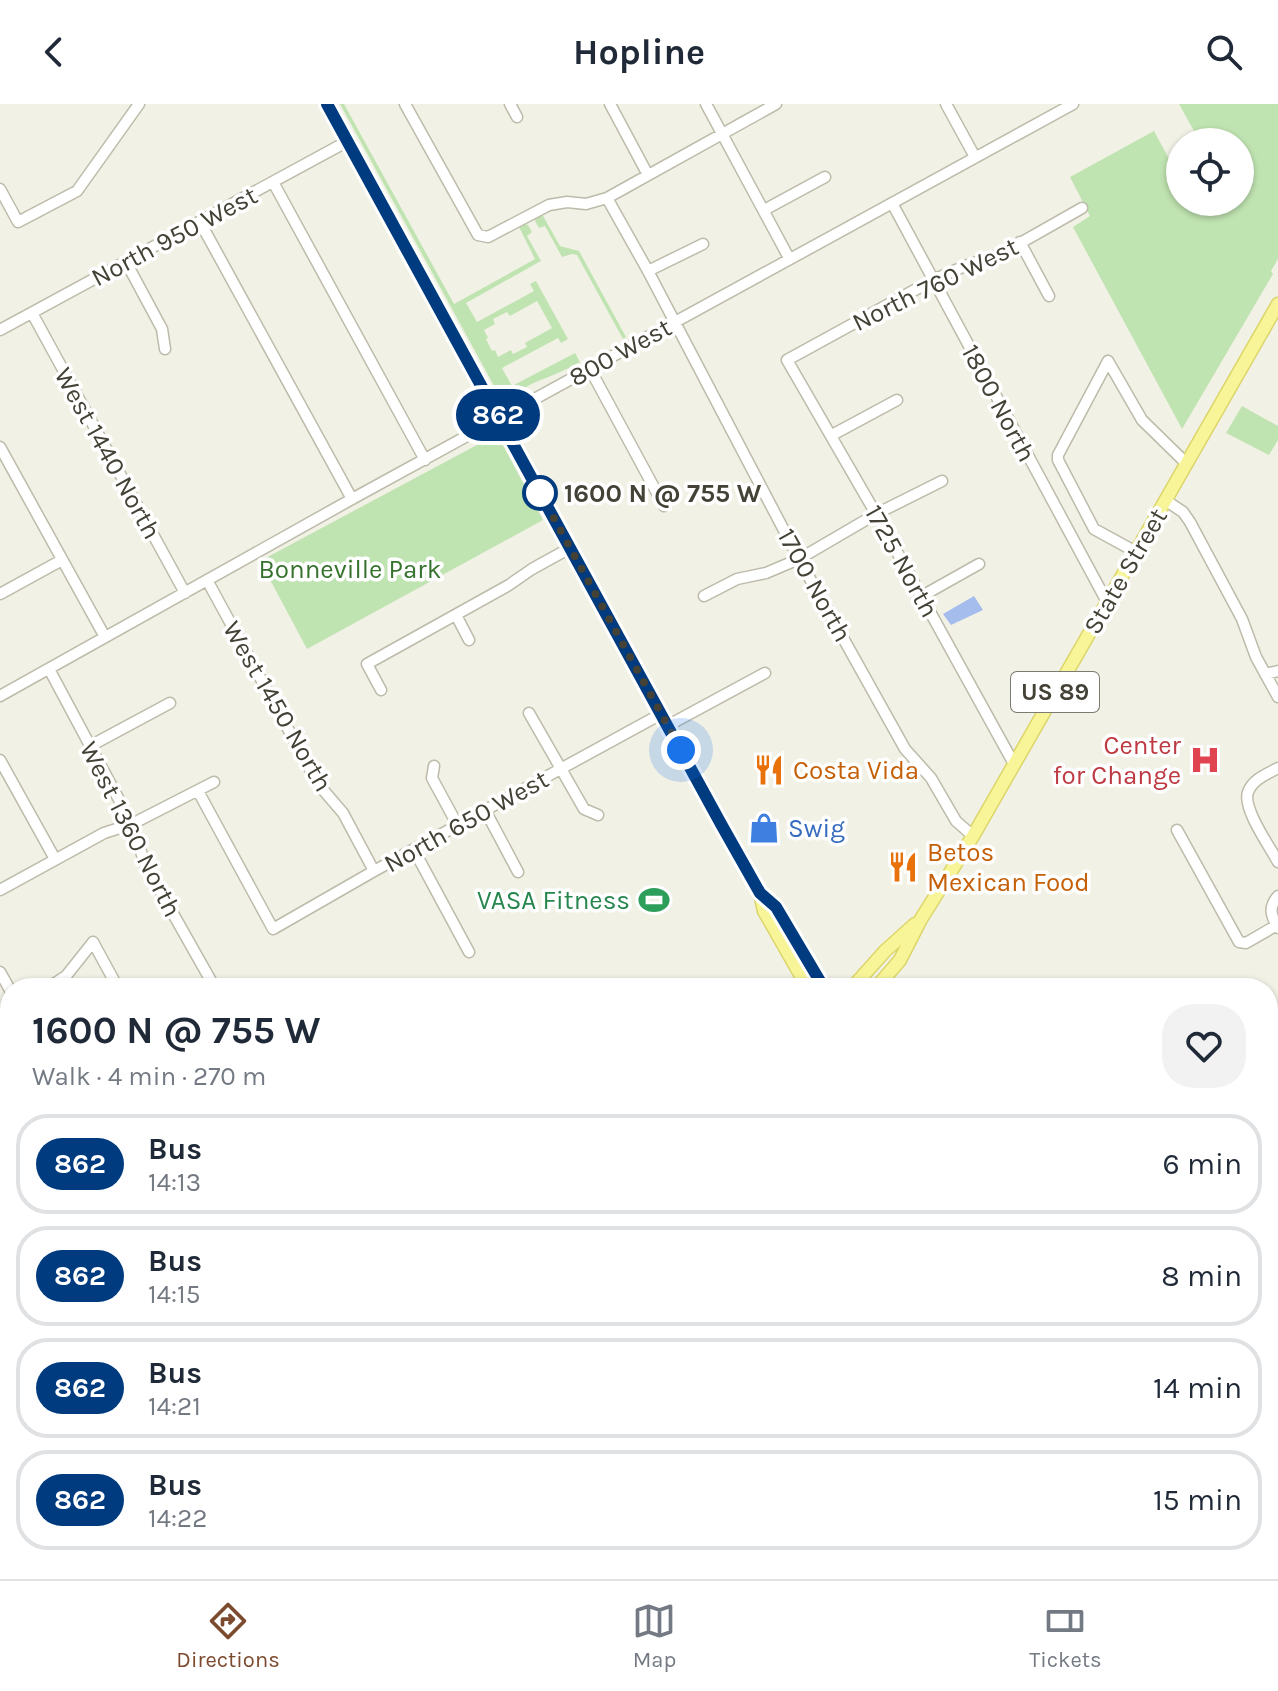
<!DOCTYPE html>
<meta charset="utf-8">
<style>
body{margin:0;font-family:Karla,sans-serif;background:#f2f2f3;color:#1f2937;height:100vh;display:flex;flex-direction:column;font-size:30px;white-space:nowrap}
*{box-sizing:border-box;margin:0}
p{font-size:26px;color:#747a83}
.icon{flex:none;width:44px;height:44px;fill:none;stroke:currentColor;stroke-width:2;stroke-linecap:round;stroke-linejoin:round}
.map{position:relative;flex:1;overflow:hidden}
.drawer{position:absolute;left:0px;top:874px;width:1278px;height:602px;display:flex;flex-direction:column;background:#fff;border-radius:32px 32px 0 0;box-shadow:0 2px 6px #0004}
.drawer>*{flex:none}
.badge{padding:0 16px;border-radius:26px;font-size:28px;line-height:52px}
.buttons{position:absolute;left:1166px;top:24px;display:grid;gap:16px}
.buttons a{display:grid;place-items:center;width:88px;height:88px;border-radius:50%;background:#fff;box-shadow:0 2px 6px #0004;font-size:40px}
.you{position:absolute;width:40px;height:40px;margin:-20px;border:6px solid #fff;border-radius:50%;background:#1a73e8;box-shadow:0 0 0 12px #1a73e833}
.map>.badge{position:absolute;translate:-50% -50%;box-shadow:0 0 0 4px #fff}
.round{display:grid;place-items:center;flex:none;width:84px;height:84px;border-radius:32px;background:#f2f2f3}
.overview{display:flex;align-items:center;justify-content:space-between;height:136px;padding:0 32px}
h1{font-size:38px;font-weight:700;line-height:60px}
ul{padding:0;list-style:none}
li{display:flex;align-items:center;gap:24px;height:100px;margin:0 16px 12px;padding:0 16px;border:4px solid #e0e1e3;border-radius:32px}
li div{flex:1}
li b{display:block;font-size:30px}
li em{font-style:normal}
li .badge{min-width:88px;font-weight:700;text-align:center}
header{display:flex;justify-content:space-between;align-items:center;height:104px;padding:0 32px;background:#fff;font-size:36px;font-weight:700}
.menu{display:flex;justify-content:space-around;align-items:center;height:112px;border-top:2px solid #e0e1e3;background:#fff;font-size:22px;color:#747a83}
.menu a{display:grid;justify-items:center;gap:4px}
.menu .on{color:#7c4a2e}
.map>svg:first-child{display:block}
.green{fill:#c0e4b1;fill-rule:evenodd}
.water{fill:#a5bdec}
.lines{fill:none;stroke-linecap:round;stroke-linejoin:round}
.minor-casing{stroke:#bdbba9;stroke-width:13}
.major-casing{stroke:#dcd66a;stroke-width:15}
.minor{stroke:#fff;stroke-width:10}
.major{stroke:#f8f599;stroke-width:12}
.line-casing{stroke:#fff;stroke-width:18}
.line{stroke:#003b80;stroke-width:12}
.walk{stroke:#444236;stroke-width:8;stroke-dasharray:0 14.4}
.stop-dot{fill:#fff;stroke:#003b80;stroke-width:4}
.labels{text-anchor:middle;stroke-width:7;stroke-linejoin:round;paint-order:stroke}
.shield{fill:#fff;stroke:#7c7b72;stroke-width:2}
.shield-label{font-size:24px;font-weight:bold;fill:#444236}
.street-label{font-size:26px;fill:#444236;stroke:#fff}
.stop-label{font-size:26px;font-weight:bold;fill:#444236;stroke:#fff;text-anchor:start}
.park-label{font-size:26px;fill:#36722d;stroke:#fff}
.health-label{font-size:26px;fill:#be3a42;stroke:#fff;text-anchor:end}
.food-label{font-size:26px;fill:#c56008;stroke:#fff;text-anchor:start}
.shop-label{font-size:26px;fill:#366cbe;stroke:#fff;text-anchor:start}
.leisure-label{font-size:26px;fill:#27864d;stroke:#fff;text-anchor:end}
</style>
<header><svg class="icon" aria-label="back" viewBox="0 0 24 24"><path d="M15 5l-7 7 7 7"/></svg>Hopline<svg class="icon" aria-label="search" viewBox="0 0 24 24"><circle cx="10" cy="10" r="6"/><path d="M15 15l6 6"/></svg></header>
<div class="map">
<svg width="1278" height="1475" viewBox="0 0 1278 1475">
<rect width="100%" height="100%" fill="#f2f1e6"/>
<path class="green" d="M340,0h4l110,200 81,-45 -16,-32 5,-3 4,1 4,7 -5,4 14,25 -75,42 11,19 57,-31 -4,-7 6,-3 32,58 -7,4 -3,-5 -56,30 10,18 63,-33 5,9c-16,9 -27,13 -44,20 -13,5 -22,16 -37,13zM537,197l15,27 -27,15 2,4 -14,7 -2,-4 -13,7 -3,-7 -3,1 -6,-12 2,-1 -4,-8 11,-6 -2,-5 14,-7 3,4z
M1179,0h99v155l-7,12 2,3 -91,155 -109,-202 17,-11 -20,-39 84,-46 26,48v23h13l8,14 24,-14h15v-60h-40z
M542,110l18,32 19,5 47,86 -3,2 -46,-84 -5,-1 -10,3 -17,-31 -6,2 -4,-7 1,-4z
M1242,302l36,20v14l-9,15 -43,-22z
M490,334l8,2 6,7 39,73 -236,129 -47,-88z
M1278,1440v17l-4,3 3,13 -27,2 -3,-3 -6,3 -3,-1 -3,-7 1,-1h32v-18z"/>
<path class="water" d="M974,492l9,14 -32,15 -8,-11z"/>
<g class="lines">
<g class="minor-casing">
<path id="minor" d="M405,0l73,131 10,2 61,-32 18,-3 19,2 21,-6 169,-94
M510,0l7,13
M610,0l38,71
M706,0l83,154
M946,0l29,53
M273,78l152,278
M0,85l18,33 59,-31 62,-87
M607,94l41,73 151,288 106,190 26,29 25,43 17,15
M892,99l215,399
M764,106l61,-33
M200,118l152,277
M1020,138l29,54
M126,158l36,67 3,20
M648,167l55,-27
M32,209l153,280
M0,226l348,-189
M1108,257l-50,94v5l36,69 42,23
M1108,257l34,59 44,43
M590,265l74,137
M832,331l65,-35
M0,343l105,190
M1165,396l18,12 7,10 52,97 14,38 22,40
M207,476l111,204 25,29 31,58
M0,490l62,-34
M704,492l33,-17 29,-6 33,-14 77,-45 66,-33
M922,492l57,-32
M456,511l13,25
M49,565l83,155 13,40 70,124
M1265,570l13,-3
M381,586l-14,-26 142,-79 23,-16 38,-21
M0,592l352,-197 721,-395
M529,609l55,96 14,6
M667,622l98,-53
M90,642l80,-43
M0,656l55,99
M1014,660l-138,-250 -89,-154 146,-80 32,-14 36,-12 81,-46
M434,662l-2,12 26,48
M1278,664c-11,6 -25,11 -30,24 -6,16 22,55 30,70
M198,687l75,138 101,-58 287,-157
M485,706l33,62
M1177,726l62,112 7,1 31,-18
M414,746l55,102
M0,786l104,-57 28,-9 82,-42
M1278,792c-10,11 -7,20 0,32
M0,868l10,18
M48,884l18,-12 27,-34 25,46
M1268,919l10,-6
M0,921l10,-5
M1268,1024l10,18
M0,1033l10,-5
M1268,1128l10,-6
M1268,1226l10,-5
M0,1257l10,18
M1268,1328l10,-6
M0,1405l10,-5
M1268,1437l10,-8
M113,1466l5,9
M242,1466l5,9
M541,1466l5,9
M887,1466l4,9
M32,1475l16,-9
M622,1475l1,-9
M827,1475l16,-9
M1204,1475l17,-9"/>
</g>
<g class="major-casing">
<path id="major" d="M327,0l433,789 4,18 44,77
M760,789l16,14 48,81
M852,884l33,-37 30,-27
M876,884l24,-28 21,-41 52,-83 305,-532
M1133,1466l5,9
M309,1475l9,-9"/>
</g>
<use href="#minor" class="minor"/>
<use href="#major" class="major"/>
</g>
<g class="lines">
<g class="line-casing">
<path id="line" d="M327,0l394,720 39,69 16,14 48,81"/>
</g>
<use href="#line" class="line"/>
<path class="walk" d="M540,389l141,257"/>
</g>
<defs>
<g id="hospital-bare" transform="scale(2.4)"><path d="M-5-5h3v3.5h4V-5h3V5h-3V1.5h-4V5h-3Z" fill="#e0444e" stroke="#fff" stroke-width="2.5" paint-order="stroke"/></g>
<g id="restaurant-bare" transform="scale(2.4)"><path d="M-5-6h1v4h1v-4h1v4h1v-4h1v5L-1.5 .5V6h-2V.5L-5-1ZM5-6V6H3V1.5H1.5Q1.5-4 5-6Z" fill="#e8710a" stroke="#fff" stroke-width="2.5" paint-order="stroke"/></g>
<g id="shop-bare" transform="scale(2.4)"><path d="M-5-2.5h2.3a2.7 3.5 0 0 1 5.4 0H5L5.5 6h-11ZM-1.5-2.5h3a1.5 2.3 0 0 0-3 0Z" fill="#3f7fe0" stroke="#fff" stroke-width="2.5" paint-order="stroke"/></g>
<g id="stadium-bare" transform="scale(2.4)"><path d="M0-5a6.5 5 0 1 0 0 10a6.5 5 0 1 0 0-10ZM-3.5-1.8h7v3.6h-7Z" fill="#2e9e5b" stroke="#fff" stroke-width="2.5" paint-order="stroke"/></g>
</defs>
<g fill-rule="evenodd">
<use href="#hospital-bare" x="1205" y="656"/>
<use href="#restaurant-bare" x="769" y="666"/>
<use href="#shop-bare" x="764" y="724"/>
<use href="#restaurant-bare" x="903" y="763"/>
<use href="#stadium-bare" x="654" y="796"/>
</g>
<circle class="stop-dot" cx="540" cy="389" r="16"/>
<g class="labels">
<rect class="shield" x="1011" y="568" width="88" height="40" rx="6"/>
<g class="shield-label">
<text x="1055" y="596">US 89</text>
</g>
<g class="street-label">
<text transform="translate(174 132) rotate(-28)" y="9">North 950 West</text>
<text transform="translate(935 180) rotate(-26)" y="9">North 760 West</text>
<text transform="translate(620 248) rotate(-29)" y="9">800 West</text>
<text transform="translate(999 299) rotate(62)" y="9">1800 North</text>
<text transform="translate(108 349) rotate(61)" y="9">West 1440 North</text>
<text transform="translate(902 457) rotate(61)" y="9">1725 North</text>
<text transform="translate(1125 467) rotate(-60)" y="9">State Street</text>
<text transform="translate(815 481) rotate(61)" y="9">1700 North</text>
<text transform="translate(278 602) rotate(60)" y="9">West 1450 North</text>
<text transform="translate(466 717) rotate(-29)" y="9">North 650 West</text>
<text transform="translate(131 725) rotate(63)" y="9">West 1360 North</text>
</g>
<g class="stop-label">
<text x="564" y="398">1600 N @ 755 W</text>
</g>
<g class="park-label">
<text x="350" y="474">Bonneville Park</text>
</g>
<g class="health-label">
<text x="1181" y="650">Center<tspan x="1181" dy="30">for Change</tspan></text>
</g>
<g class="food-label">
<text x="793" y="675">Costa Vida</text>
<text x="927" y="757">Betos<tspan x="927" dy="30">Mexican Food</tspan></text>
</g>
<g class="shop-label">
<text x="788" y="733">Swig</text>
</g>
<g class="leisure-label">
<text x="630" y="805">VASA Fitness</text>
</g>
</g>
</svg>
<div class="buttons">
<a><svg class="icon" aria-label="locate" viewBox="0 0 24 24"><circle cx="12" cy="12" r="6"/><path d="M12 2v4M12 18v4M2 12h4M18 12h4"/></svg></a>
</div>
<div class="you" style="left:681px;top:646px"></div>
<b class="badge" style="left:498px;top:311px;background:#003b80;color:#fff">862</b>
<section class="drawer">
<div class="overview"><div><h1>1600 N @ 755 W</h1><p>Walk · 4 min · 270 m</p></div><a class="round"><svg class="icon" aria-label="heart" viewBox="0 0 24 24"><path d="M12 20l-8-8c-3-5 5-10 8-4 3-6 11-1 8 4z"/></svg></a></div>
<ul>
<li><span class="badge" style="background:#003b80;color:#fff">862</span><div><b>Bus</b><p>14:13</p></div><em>6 min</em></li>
<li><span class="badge" style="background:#003b80;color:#fff">862</span><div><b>Bus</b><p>14:15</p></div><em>8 min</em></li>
<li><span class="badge" style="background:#003b80;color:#fff">862</span><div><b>Bus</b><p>14:21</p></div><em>14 min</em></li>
<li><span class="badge" style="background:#003b80;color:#fff">862</span><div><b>Bus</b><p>14:22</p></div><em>15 min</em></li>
</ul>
</section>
</div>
<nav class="menu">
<a class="on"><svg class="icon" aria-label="directions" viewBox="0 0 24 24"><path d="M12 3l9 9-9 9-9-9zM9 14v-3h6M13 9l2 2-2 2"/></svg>Directions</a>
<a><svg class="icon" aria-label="map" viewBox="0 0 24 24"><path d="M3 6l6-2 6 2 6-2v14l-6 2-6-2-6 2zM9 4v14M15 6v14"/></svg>Map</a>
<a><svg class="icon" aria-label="tickets" viewBox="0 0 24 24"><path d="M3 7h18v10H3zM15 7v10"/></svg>Tickets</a>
</nav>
